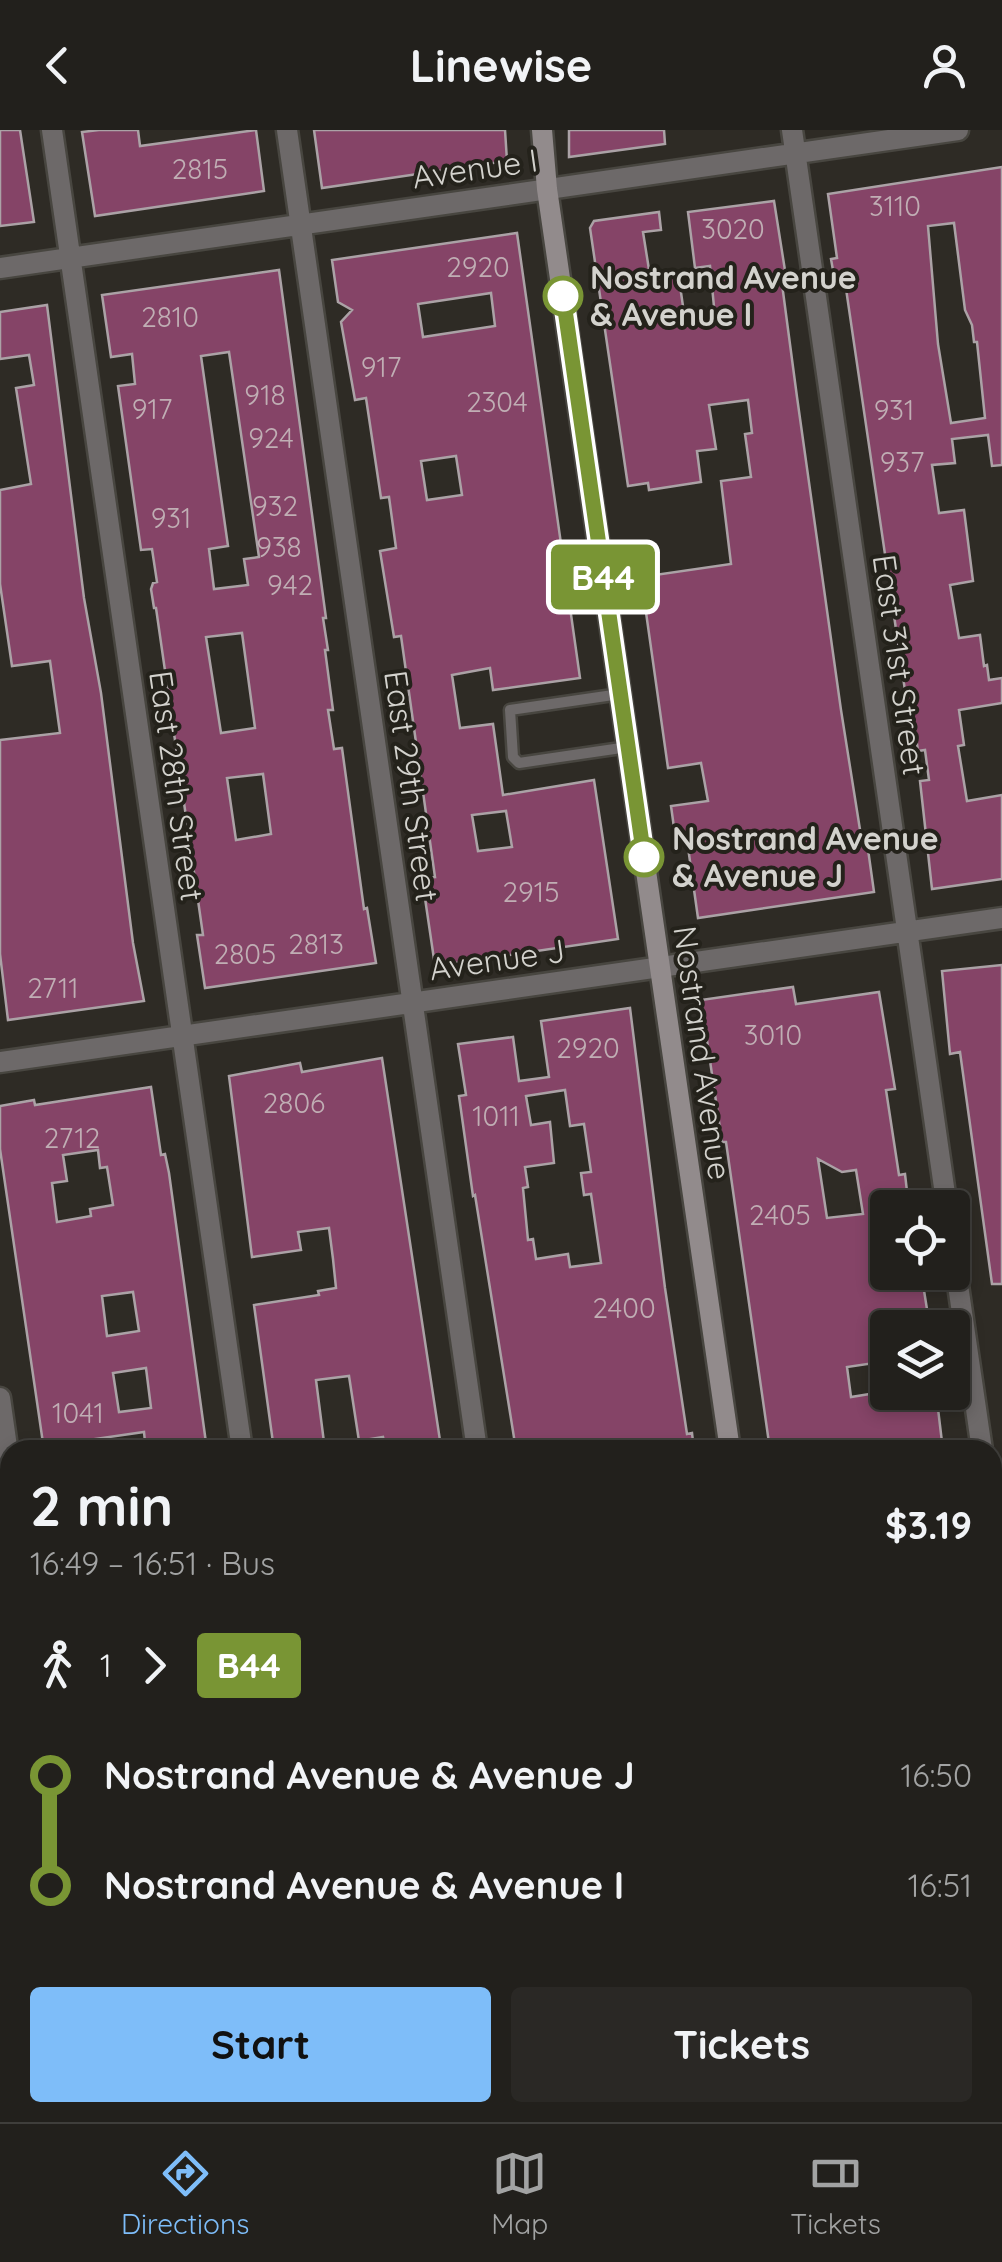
<!DOCTYPE html>
<meta charset="utf-8">
<style>
body{margin:0;font-family:Quicksand,sans-serif;background:#2a2825;color:#f1f3f6;height:100vh;display:flex;flex-direction:column;font-size:38px;white-space:nowrap}
*{box-sizing:border-box;margin:0}
p{font-size:32px;color:#a2a3a3}
.icon{flex:none;width:55px;height:55px;fill:none;stroke:currentColor;stroke-width:2;stroke-linecap:round;stroke-linejoin:round}
.map{position:relative;flex:1;overflow:hidden}
.sheet{position:absolute;left:0px;top:1310px;width:1002px;height:682px;display:flex;flex-direction:column;background:#22201c;border-radius:30px 30px 0 0;box-shadow:0 5px 15px #0003,0 0 0 2px #3f3e3b}
.sheet>*{flex:none}
.badge{padding:0 20px;border-radius:8px;font-size:35px;line-height:65px}
.buttons{position:absolute;left:870px;top:1060px;display:grid;gap:20px}
.buttons a{display:grid;place-items:center;width:100px;height:100px;border-radius:10px;background:#22201c;box-shadow:0 5px 15px #0003,0 0 0 2px #3f3e3b;font-size:50px}
.map>.badge{position:absolute;translate:-50% -50%;box-shadow:0 0 0 5px #fff}
.legs{display:flex;align-items:center;gap:15px;height:110px;padding:0 30px;font-size:32px}
.legs p{margin-inline-start:auto}
.overview{display:flex;align-items:center;justify-content:space-between;height:170px;padding:0 30px}
h1{font-size:55px;font-weight:800;line-height:75px}
.action{display:flex;gap:20px;margin-top:auto;padding:20px 30px}
.action a{flex:1;height:115px;border-radius:10px;background:#7ebdf9;color:#111;font-size:40px;font-weight:800;line-height:115px;text-align:center}
.action a+a{background:#2a2825;color:#f1f3f6}
ul{padding:0 30px;list-style:none}
li{display:flex;align-items:center;gap:35px;height:110px;font-size:38px}
li i{display:grid;place-items:center;width:15px;height:100%;margin:0 12px;background:currentColor}
li i::after{content:'';width:25px;height:25px;margin:-12px;border:8px solid;border-radius:50%;background:#22201c}
li p{margin-inline-start:auto}
li:first-child i{background:linear-gradient(#0000 50%,currentColor 0)}
li:last-child i{background:linear-gradient(currentColor 50%,#0000 0)}
header{display:flex;justify-content:space-between;align-items:center;height:130px;padding:0 30px;background:#22201c;font-size:45px;font-weight:800}
.tabs{display:flex;justify-content:space-around;align-items:center;height:140px;border-top:2px solid #3f3e3b;background:#22201c;font-size:28px;color:#a2a3a3}
.tabs a{display:grid;justify-items:center;gap:5px}
.tabs .on{color:#7ebdf9}
.map>svg:first-child{display:block}
.building{fill:#854467;stroke:#aba2a6;stroke-width:2.5;fill-rule:evenodd}
.lines{fill:none;stroke-linecap:round;stroke-linejoin:round}
.service-casing{stroke:#484640;stroke-width:15}
.minor-casing{stroke:#484640;stroke-width:25}
.secondary-casing{stroke:#484640;stroke-width:25}
.service{stroke:#6d6969;stroke-width:10}
.minor{stroke:#6d6969;stroke-width:20}
.secondary{stroke:#928b8c;stroke-width:20}
.line-1-casing{stroke:#fff;stroke-width:22}
.line-1{stroke:#799534;stroke-width:15}
.stop-1-dot{fill:#fff;stroke:#799534;stroke-width:5}
.labels{text-anchor:middle;stroke-width:8;stroke-linejoin:round;paint-order:stroke}
.number-label{font-size:28px;fill:#c0aeb4}
.street-label{font-size:32px;fill:#d3d2cd;stroke:#24221b}
.stop-label{font-size:32px;font-weight:bold;fill:#d3d2cd;stroke:#24221b;text-anchor:start}
</style>
<header><svg class="icon" aria-label="back" viewBox="0 0 24 24"><path d="M15 5l-7 7 7 7"/></svg>Linewise<svg class="icon" aria-label="person" viewBox="0 0 24 24"><circle cx="12" cy="8" r="4"/><path d="M4 21q1-7 8-7t8 7"/></svg></header>
<div class="map">
<svg width="1002" height="1992" viewBox="0 0 1002 1992">
<rect width="100%" height="100%" fill="#2e2b25"/>
<path class="building" d="M0,0h20l14,92 -34,4z
M99,0h39l2,16 116,-16 8,61 -169,25 -13,-84z
M314,0h191l2,31 -185,27z
M569,0h95l1,14 -96,13z
M1002,37v298l-10,1 -4,-31 -36,4 3,24 -23,2 7,48 25,-3 9,71 -23,4 9,53 21,-3 4,31 3,-1 2,15 13,-2v25l-43,7 5,35 -6,1 9,55 35,-6v84l-70,10 -12,-108 9,-1 -4,-30 -7,1 -6,-41 -4,1 -64,-436 -10,1 -3,-17 6,-1 -9,-64zM954,93l11,87 7,15 2,17h3l8,76 -34,5 -13,-79 -10,-118z
M774,71l13,82 -5,1 15,113 44,313 20,126 5,-1 8,57 -176,26 -11,-78 -11,2 -5,-36 37,-5 -7,-38 -33,5 -27,-191 90,-13 -10,-83 30,-4 -6,-43 7,-1 -4,-33 -39,5 7,44 -19,2 4,31 -52,8 -1,-7 -20,3 -38,-258 4,-7 65,-9 2,18 -18,2 7,44 28,-4 7,48 30,-3 -5,-51 -15,2 -7,-56z
M517,103l63,445 -87,12 -3,-22 -38,7 8,53 33,-4 10,71 91,-15 24,159 -183,27 -13,-88 13,-1 -34,-241 -7,1 -14,-86 16,-3 -7,-51 -8,1 -15,-100 -11,2 -14,-78 11,-12 -14,-8 -6,-42zM491,163l4,33 -72,11 -5,-33zM456,326l6,39 -35,5 -6,-39zM506,681l6,36 -34,4 -6,-36z
M279,140l47,348h-3l5,32h-3l8,60h-5l6,39 8,-1 22,161 3,-1 9,55 -171,25 -8,-53h6l-47,-327h-2l-3,-19 2,-6 4,-1 -5,-33 -11,1 -23,-164 17,-2 -3,-30 -21,3 -9,-62zM229,222l30,205 -15,2 4,26 -34,4 -5,-40 19,-3 -27,-190zM242,503l13,95 -34,5 -15,-96zM263,644l8,60 -35,6 -9,-62z
M47,175l37,293 17,95 32,250 11,58 -136,19 -8,-66v-214l60,-7 -10,-72 -38,5 -12,-82v-94l31,-6 -15,-96 18,-3 -5,-30 -29,4v-47z
M1002,835v319h-10l-32,-232 -10,2 -8,-83z
M793,857l3,17 83,-12 16,97 -9,1 13,85 6,-1 3,26 -20,3v80l34,-5 8,50h-42v33l-41,6 4,30 31,-5h54l6,50h-7v5l-24,3v-6l-31,3v3h-110l-44,-308h-4l-21,-142zM818,1029l24,13 14,-2 7,44 -36,4z
M630,878l35,280 22,146 5,-1 2,17h-76v-5l-34,5h-68l-41,-255 -2,1 -14,-100 7,-1 -8,-51 55,-7 6,44 30,-4 -8,-56zM565,960l5,36 14,-2 7,48 -10,1 3,22 7,-1 10,69 -31,4 -2,-13 -32,5 -3,-20 -5,1 -5,-52 5,-1 -3,-20 29,-4 -4,-41 -19,3 -5,-29z
M382,928l59,389 -55,3 -3,-13 -24,4 -10,-65 -33,4 9,70h-51l-20,-145 65,-10 -1,-4 18,-3 -3,-29 -4,-31 -31,4 3,18 -49,7 -23,-181 71,-13 2,9z
M151,957l10,68 4,-1 4,19 38,277h-50l-2,-9 -10,1 -1,-10 -49,7 1,7 -52,4 -44,-301v-43l34,-6 1,5zM98,1020l2,18 7,-1 6,38 -23,4 1,7 -34,6 -5,-39 15,-2 -4,-26zM133,1162l6,39 -32,5 -5,-40zM146,1238l5,40 -32,4 -6,-39z"/>
<g class="lines">
<g class="service-casing">
<path id="service" d="M620,564l-110,16 3,47 6,6 109,-16"/>
</g>
<g class="minor-casing">
<path id="minor" d="M52,0l190,1320
M287,0l190,1320
M792,0l155,1078
M0,138l958,-138
M0,932l1002,-144
M952,1114l30,206
M0,1268l10,70
M992,1391l10,66
M992,1584l10,-2
M0,1727l10,-2
M103,1982l1,10
M338,1982l1,10
M572,1982l1,10"/>
</g>
<g class="secondary-casing">
<path id="secondary" d="M542,0l5,59 183,1261
M825,1982l1,10"/>
</g>
<use href="#service" class="service"/>
<use href="#minor" class="minor"/>
<use href="#secondary" class="secondary"/>
</g>
<g class="lines">
<g class="line-1-casing">
<path id="line-1" d="M563,166l81,561"/>
</g>
<use href="#line-1" class="line-1"/>
</g>
<g class="stop-1-dot">
<circle cx="563" cy="166" r="18"/>
<circle cx="644" cy="727" r="18"/>
</g>
<g class="labels">
<g class="number-label">
<text x="200" y="49">2815</text>
<text x="895" y="86">3110</text>
<text x="733" y="109">3020</text>
<text x="478" y="147">2920</text>
<text x="170" y="197">2810</text>
<text x="381" y="247">917</text>
<text x="265" y="275">918</text>
<text x="497" y="282">2304</text>
<text x="152" y="289">917</text>
<text x="894" y="290">931</text>
<text x="271" y="318">924</text>
<text x="902" y="342">937</text>
<text x="275" y="386">932</text>
<text x="171" y="398">931</text>
<text x="279" y="427">938</text>
<text x="290" y="465">942</text>
<text x="531" y="772">2915</text>
<text x="316" y="824">2813</text>
<text x="245" y="834">2805</text>
<text x="53" y="868">2711</text>
<text x="773" y="915">3010</text>
<text x="588" y="928">2920</text>
<text x="294" y="983">2806</text>
<text x="496" y="996">1011</text>
<text x="72" y="1018">2712</text>
<text x="780" y="1095">2405</text>
<text x="624" y="1188">2400</text>
<text x="78" y="1293">1041</text>
</g>
<g class="street-label">
<text transform="translate(475 39) rotate(-8)" y="11">Avenue I</text>
<text transform="translate(899 535) rotate(82)" y="11">East 31st Street</text>
<text transform="translate(176 656) rotate(82)" y="11">East 28th Street</text>
<text transform="translate(411 656) rotate(82)" y="11">East 29th Street</text>
<text transform="translate(497 830) rotate(-8)" y="11">Avenue J</text>
<text transform="translate(702 923) rotate(82)" y="11">Nostrand Avenue</text>
</g>
<g class="stop-label">
<text x="590" y="159">Nostrand Avenue<tspan x="590" dy="37">&amp; Avenue I</tspan></text>
<text x="672" y="720">Nostrand Avenue<tspan x="672" dy="37">&amp; Avenue J</tspan></text>
</g>
</g>
</svg>
<div class="buttons">
<a><svg class="icon" aria-label="locate" viewBox="0 0 24 24"><circle cx="12" cy="12" r="6"/><path d="M12 2v4M12 18v4M2 12h4M18 12h4"/></svg></a>
<a><svg class="icon" aria-label="layers" viewBox="0 0 24 24"><path d="M12 4l9 5-9 5-9-5zM3 14l9 5 9-5"/></svg></a>
</div>
<b class="badge" style="left:603px;top:447px;background:#799534;color:#fff">B44</b>
<section class="sheet">
<div class="overview"><div><h1>2 min</h1><p>16:49 – 16:51 · Bus</p></div><b>$3.19</b></div>
<div class="legs"><svg class="icon" aria-label="walk" viewBox="0 0 24 24"><circle cx="13" cy="4" r="2"/><path d="M13 8l-2 6 4 7M11 14l-3 7M7 12l3-4h3l4 4"/></svg>1<svg class="icon" aria-label="forward" viewBox="0 0 24 24"><path d="M9 5l7 7-7 7"/></svg><b class="badge" style="background:#799534;color:#fff">B44</b></div>
<ul>
<li><i style="color:#799534"></i><b>Nostrand Avenue &amp; Avenue J</b><p>16:50</p></li>
<li><i style="color:#799534"></i><b>Nostrand Avenue &amp; Avenue I</b><p>16:51</p></li>
</ul>
<div class="action"><a>Start</a><a>Tickets</a></div>
</section>
</div>
<nav class="tabs">
<a class="on"><svg class="icon" aria-label="directions" viewBox="0 0 24 24"><path d="M12 3l9 9-9 9-9-9zM9 14v-3h6M13 9l2 2-2 2"/></svg>Directions</a>
<a><svg class="icon" aria-label="map" viewBox="0 0 24 24"><path d="M3 6l6-2 6 2 6-2v14l-6 2-6-2-6 2zM9 4v14M15 6v14"/></svg>Map</a>
<a><svg class="icon" aria-label="tickets" viewBox="0 0 24 24"><path d="M3 7h18v10H3zM15 7v10"/></svg>Tickets</a>
</nav>
